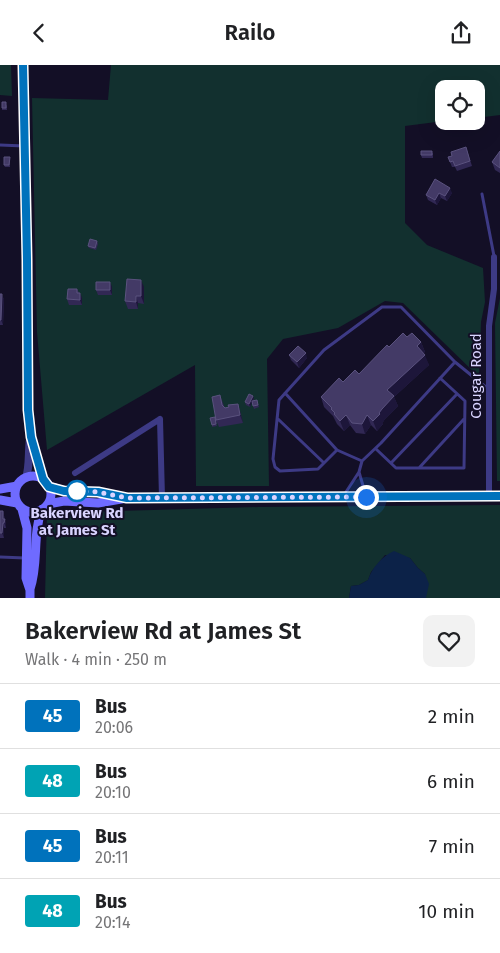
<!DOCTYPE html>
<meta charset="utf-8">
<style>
body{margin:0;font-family:"Fira Sans",sans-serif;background:#f2f2f2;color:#202124;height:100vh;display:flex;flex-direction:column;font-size:19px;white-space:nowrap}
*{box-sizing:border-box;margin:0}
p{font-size:16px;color:#757577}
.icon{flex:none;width:28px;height:28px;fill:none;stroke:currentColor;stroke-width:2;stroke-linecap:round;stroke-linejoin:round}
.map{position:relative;height:533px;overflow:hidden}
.drawer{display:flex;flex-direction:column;background:#fff;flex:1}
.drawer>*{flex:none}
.badge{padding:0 10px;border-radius:4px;font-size:18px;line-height:32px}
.buttons{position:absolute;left:435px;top:15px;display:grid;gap:10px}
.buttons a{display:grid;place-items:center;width:50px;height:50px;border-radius:10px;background:#fff;box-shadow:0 5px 20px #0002;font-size:25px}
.you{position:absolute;width:25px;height:25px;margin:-12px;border:4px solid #fff;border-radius:50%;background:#1a73e8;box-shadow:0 0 0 8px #1a73e833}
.map>.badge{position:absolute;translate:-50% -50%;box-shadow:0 0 0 2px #fff}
.round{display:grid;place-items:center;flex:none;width:52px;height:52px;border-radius:10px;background:#f2f2f2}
.headline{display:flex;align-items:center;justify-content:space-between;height:85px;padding:0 25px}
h1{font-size:24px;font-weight:600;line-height:38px}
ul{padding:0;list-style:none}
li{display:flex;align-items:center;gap:15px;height:65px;padding:0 25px;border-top:1px solid #e0e0e0}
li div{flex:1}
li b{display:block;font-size:19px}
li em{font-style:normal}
li .badge{min-width:55px;font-weight:700;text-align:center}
header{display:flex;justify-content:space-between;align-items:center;height:65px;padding:0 25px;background:#fff;font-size:22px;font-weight:600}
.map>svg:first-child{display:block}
.green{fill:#12302f}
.water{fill:#0c2248}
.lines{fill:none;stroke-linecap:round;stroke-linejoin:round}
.service{stroke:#3d3a85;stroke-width:3}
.minor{stroke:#3d3a85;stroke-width:6}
.tertiary{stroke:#3d3a85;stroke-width:8}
.secondary{stroke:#6f6bff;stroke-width:9}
.wall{fill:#312854}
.shaded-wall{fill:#1d163a}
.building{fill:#433a66;stroke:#5a527e}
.line-casing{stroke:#fff;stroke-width:11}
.line{stroke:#0072bc;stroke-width:8}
.walk{stroke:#d9d4ff;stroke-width:5;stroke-dasharray:0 9}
.stop-dot{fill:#fff;stroke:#0072bc;stroke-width:2.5}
.labels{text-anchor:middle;stroke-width:4;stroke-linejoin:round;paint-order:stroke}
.street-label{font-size:15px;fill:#d9d4ff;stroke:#130f26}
.stop-label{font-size:15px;font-weight:bold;fill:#d9d4ff;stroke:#130f26}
</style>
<header><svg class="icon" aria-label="back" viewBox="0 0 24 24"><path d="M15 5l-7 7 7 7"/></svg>Railo<svg class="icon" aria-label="share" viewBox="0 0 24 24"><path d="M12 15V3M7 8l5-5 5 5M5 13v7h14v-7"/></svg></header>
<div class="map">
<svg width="500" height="533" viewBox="0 0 500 533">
<rect width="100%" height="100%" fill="#130f26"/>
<path class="green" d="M0,0h11l1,31 -12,-1z
M111,0h389v50l-24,3v-29h-32v32l-39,5v97l22,22 56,23 2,34 -4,20 -2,55 -76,-74 -18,-2 -47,27 -55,11 -16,20 2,127h-73l-1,-121 -148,85 -10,-118 -5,-234 76,2z
M500,233v183h-3l-2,-158z
M500,440v93h-74l-1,-24 -7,-6 -8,-10 -25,-3 -14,17 -3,8 -9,5 -8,1 -2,12h-304l2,-85 212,-6z"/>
<path class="water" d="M394,486l16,7 8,10 7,6 4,10 -3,14h-77l2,-12 8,-1 9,-5c4,-12 14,-24 26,-29z"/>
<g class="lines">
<path class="service" d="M0,80l24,1
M482,129l12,62
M285,328l52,57
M278,354l46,44
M376,384l20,19h68l1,-67 -25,-23
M362,396l-25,-11 -19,19 -38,2 -5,-4 -2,-8 6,-59 45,-50 58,-43h19l54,55
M391,398l66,-69
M419,403l45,-49
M359,407l3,-11 19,-18 74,-81 32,26
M344,430l15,-23 7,24
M0,492l25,1"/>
<path class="minor" d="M160,354l2,79
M75,408l85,-54
M489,431v-170l5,-37v-32"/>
<path class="tertiary" d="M23,0l4,194 1,151 3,28 12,41
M26,413c4,-13 2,-25 4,-39"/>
<path class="secondary" d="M15 429a18 18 0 1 1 36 0a18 18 0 1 1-36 0Z
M49,421l16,5 33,1 24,5
M0,424l17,-3
M0,435l17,3
M48,439l16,-3 34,2 29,-5 373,-2
M22,444l5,19 -1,50 4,12v8
M30,524c9,-26 2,-54 12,-80"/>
</g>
<path class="wall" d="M7,40v5h-5v-2z
M466,82l6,19 -15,5 -2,-4h-3l-4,-10 4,-1z
M500,86v22l-5,-3 -3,-8z
M433,88v5h-11l-1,-3z
M10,95v7h-5l-1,-2z
M435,114l17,14 -5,8 -6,-3 -4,7 -9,-5 -2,-5z
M97,176l1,3 -2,6 -7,-2 -1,-2z
M112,222v8h-14l-2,-5z
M144,222v17l-6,-1v6h-10l-3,-8z
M77,224l5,9v7h-13l-2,-6z
M0,229l4,5 -1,26h-3z
M421,277l4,10 -2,1 6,12 -35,32 4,9 -13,13 -2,3v2l-6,7 -6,-6 -6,9 -9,-1 -6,-8 -6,6 -7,-7 -4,-8 -9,-9 -3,-10 22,-15 16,-8 30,-27z
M289,290l18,3 -8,10 -8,-8z
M220,330l4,11 1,2 13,-4 2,7 3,12 -24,4 -3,-7z
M254,333l-1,3 4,-1 2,7 -5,2 -2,-7 -2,5 -4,-2 -1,-3z
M216,354l1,7 -5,1v-2z
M0,446h3l3,13v4h-2v10h-4z"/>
<path class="shaded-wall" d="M450,123l2,5 -5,8 -2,-5z
M439,128l2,5 -4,7 -2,-5z
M141,215l3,7v17l-3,-8z
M110,217l2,5v8l-2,-5z
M80,228l2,5v7l-2,-5z
M2,229l2,5 -1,26 -2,-5z
M136,231l2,7v6l-2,-7z
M421,277l4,10 -5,4 -3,-10z
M306,288l1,5 -8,10 -2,-6z
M425,290l4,10 -35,32 4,9 -13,13 -2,3v2l-6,7 -4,-10 6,-8 8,-23z
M253,331l1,2 -4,9 -1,-3z
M238,339l2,7 3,12 -3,-8z
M346,350l4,10 -6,6 -4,-10z
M367,350l4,10 -6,9 -3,-10z
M3,446l3,13v4l-3,-9z
M3,458l1,5v10l-2,-5z"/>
<path class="building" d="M2,37h4v6h-4z
M466,82l4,14 -15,5 -2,-5 -3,1 -2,-5 4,-1 -1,-4z
M421,86h11v4h-11z
M500,86v17l-8,-6z
M4,92h6l-1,8h-5z
M435,114l15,9 -5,8 -6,-3 -4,7 -9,-5z
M90,174l7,2 -2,7 -7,-2z
M127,214l14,1v16h-5v6l-11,-1z
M96,217h14v8h-14z
M68,224h9v4h3v7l-13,-1z
M0,229h2l-1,26h-1z
M403,268l4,4 5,-4 9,9 -4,4 8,9 -38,35 7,6 -12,13 -3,4 1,1 -7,7 -6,-6 -5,9 -10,-1 -6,-8 -6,6 -6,-7 1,-1 -4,-4 1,-1 -11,-11 18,-19 4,4 12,-12 4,4 28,-29 2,2z
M298,281l8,7 -9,9 -8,-7z
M249,329l4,2 -4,8 -4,-2z
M220,330l2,10 3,3 4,-1 -1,-2 10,-1 2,11 -24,5 -4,-23z
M257,335l1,5 -5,1 -1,-5z
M215,352l1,7 -4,1 -2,-7z
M0,446h3v8h2l-1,4h-1l-1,10h-2z"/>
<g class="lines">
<g class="line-casing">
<path id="line" d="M23,0l4,194 1,151 3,27 12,42 6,8 15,4 34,1 29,6 373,-2"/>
</g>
<use href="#line" class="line"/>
<path class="walk" d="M77,426l21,1 29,6 239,-1"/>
</g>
<circle class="stop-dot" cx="77" cy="426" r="10"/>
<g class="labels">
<g class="street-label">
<text transform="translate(476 311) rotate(-90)" y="5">Cougar Road</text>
</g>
<g class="stop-label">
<text x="77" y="453">Bakerview Rd<tspan x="77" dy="17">at James St</tspan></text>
</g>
</g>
</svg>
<div class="buttons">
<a><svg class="icon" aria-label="locate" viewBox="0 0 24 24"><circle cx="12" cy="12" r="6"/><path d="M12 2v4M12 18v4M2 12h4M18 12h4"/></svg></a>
</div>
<div class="you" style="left:366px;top:432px"></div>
</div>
<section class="drawer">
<div class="headline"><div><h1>Bakerview Rd at James St</h1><p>Walk · 4 min · 250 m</p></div><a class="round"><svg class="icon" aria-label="heart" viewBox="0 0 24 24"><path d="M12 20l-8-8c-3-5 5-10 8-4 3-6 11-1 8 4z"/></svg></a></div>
<ul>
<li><span class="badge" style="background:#0072bc;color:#fff">45</span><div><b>Bus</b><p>20:06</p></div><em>2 min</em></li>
<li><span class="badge" style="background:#00a3b4;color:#fff">48</span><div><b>Bus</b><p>20:10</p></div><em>6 min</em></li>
<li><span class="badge" style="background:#0072bc;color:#fff">45</span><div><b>Bus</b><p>20:11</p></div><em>7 min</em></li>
<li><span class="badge" style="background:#00a3b4;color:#fff">48</span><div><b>Bus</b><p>20:14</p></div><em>10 min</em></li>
</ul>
</section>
